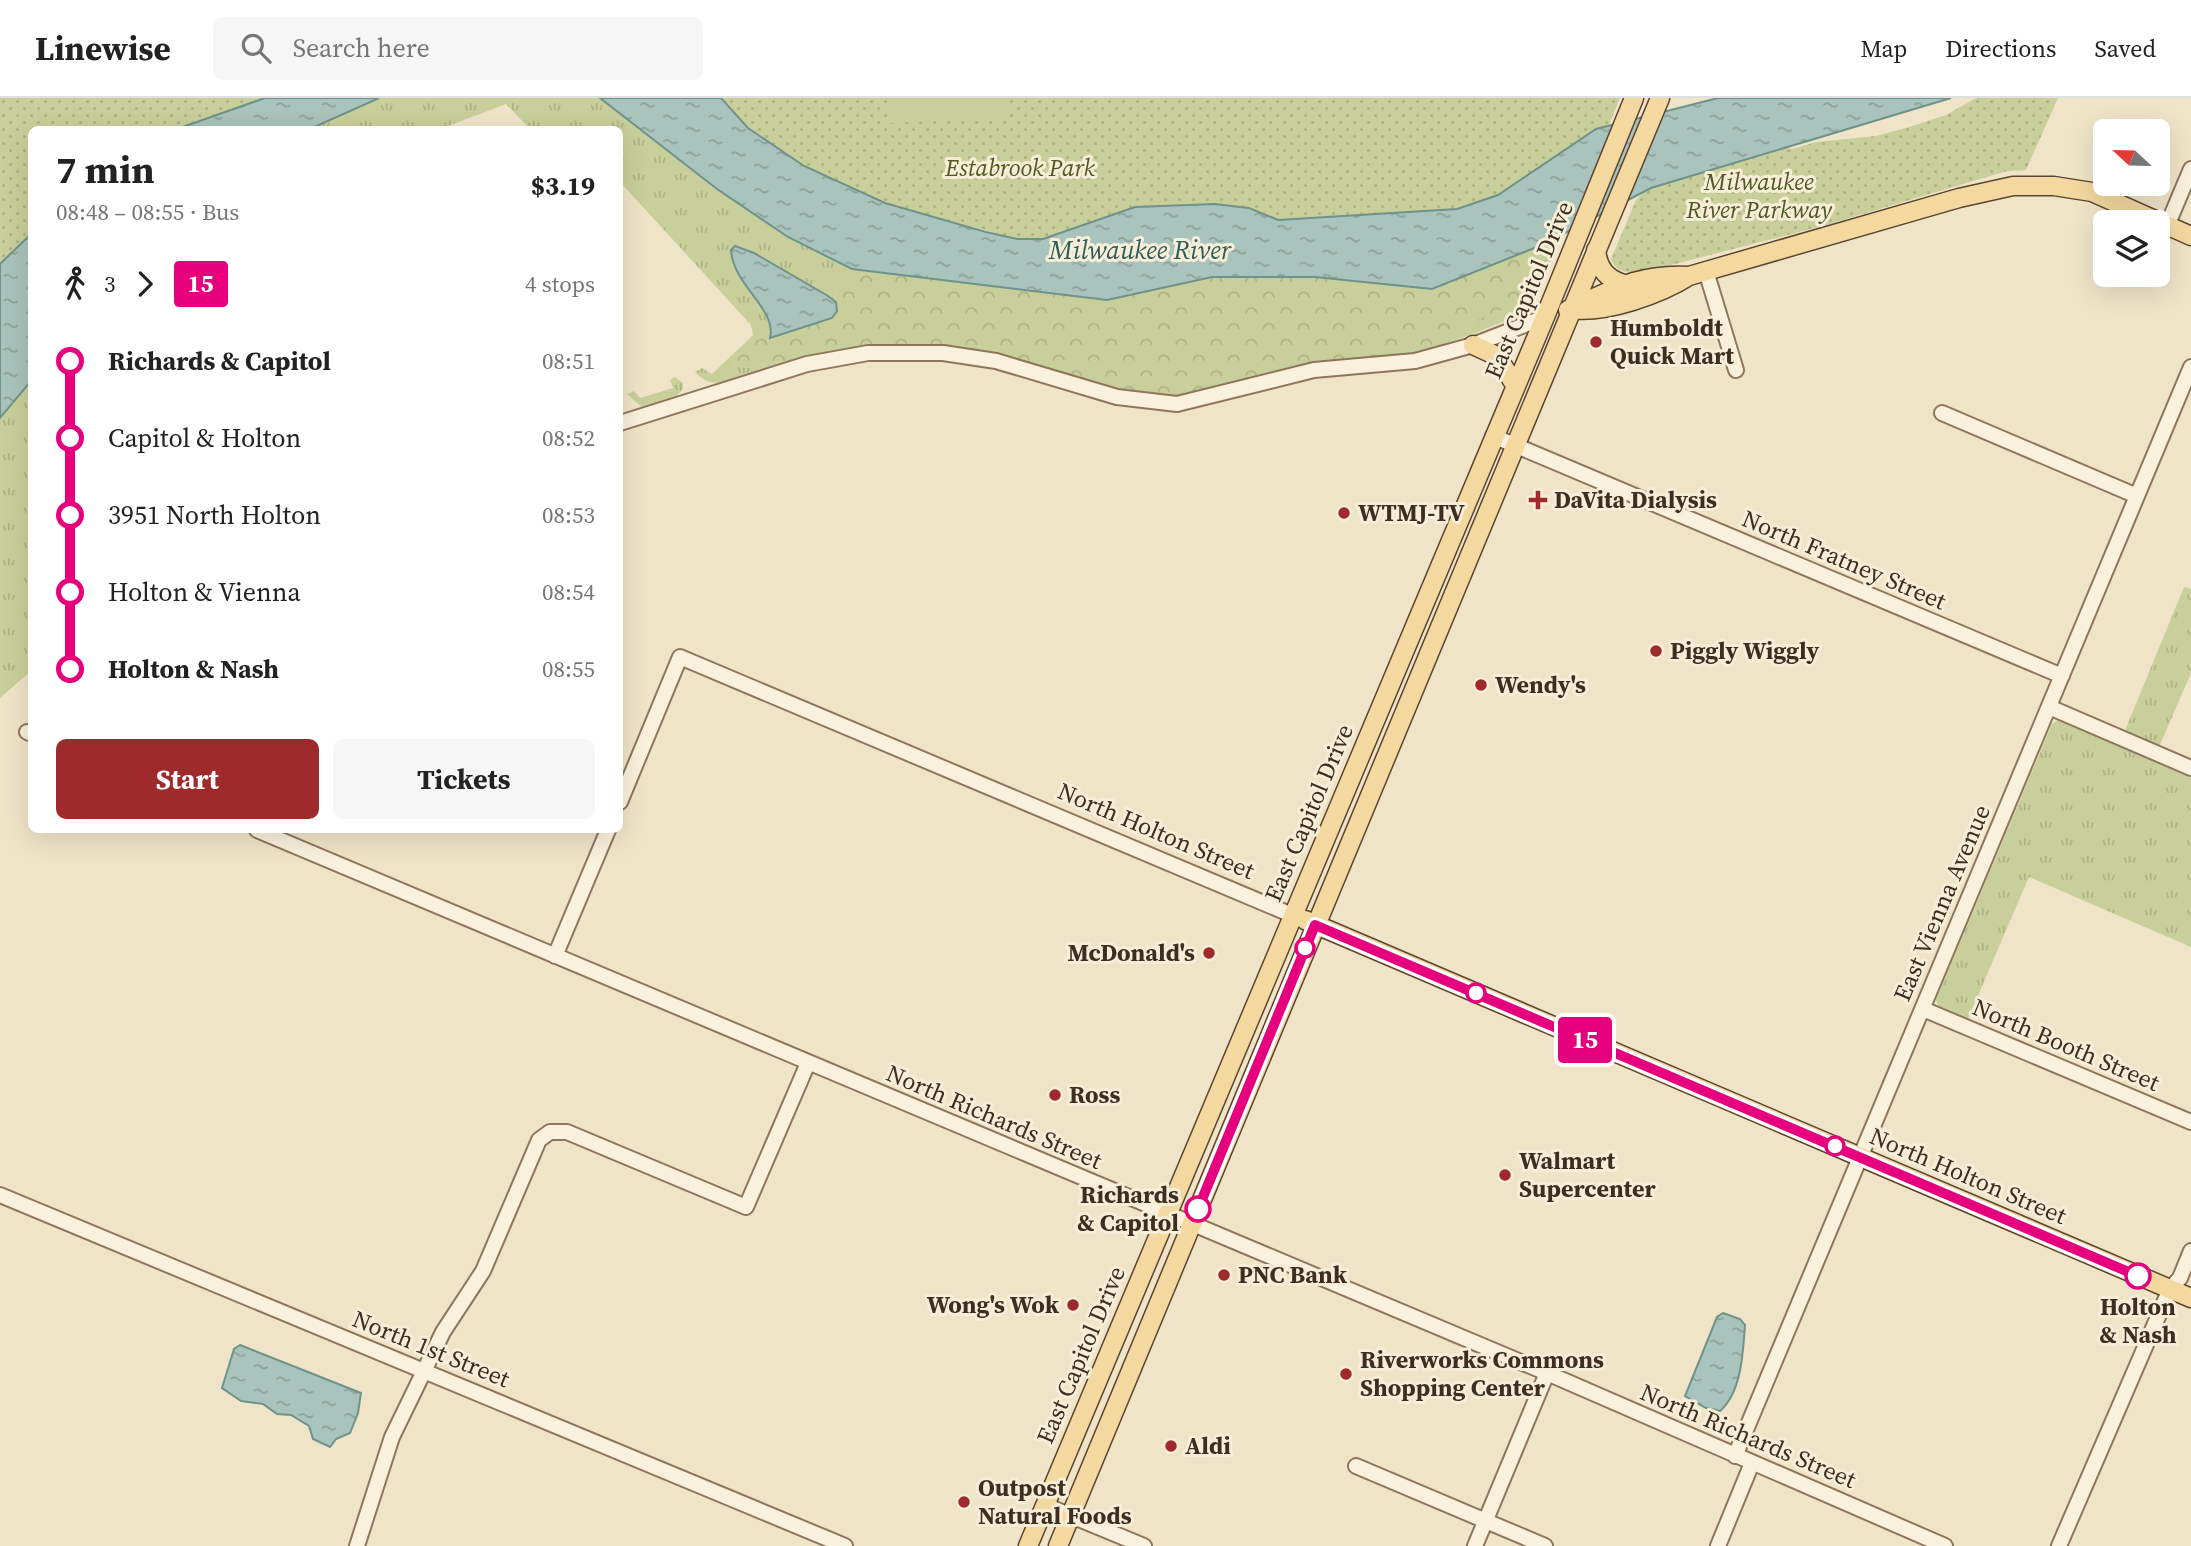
<!DOCTYPE html>
<meta charset="utf-8">
<style>
body{margin:0;font-family:"Source Serif 4",serif;background:#f6f6f6;color:#222;height:100vh;display:flex;flex-direction:column;font-size:26px;white-space:nowrap}
*{box-sizing:border-box;margin:0}
p{font-size:23px;color:#767676}
.icon{flex:none;width:38px;height:38px;fill:none;stroke:currentColor;stroke-width:2;stroke-linecap:round;stroke-linejoin:round}
.map{position:relative;flex:1;overflow:hidden}
.details{position:absolute;left:28px;top:28px;width:595px;height:707px;display:flex;flex-direction:column;background:#fff;border-radius:10px;box-shadow:0 7px 28px #0002}
.details>*{flex:none}
.badge{padding:0 14px;border-radius:5px;font-size:24px;line-height:46px}
.needle{width:46px;rotate:292deg}
.buttons{position:absolute;left:2093px;top:21px;display:grid;gap:14px}
.buttons a{display:grid;place-items:center;width:77px;height:77px;border-radius:10px;background:#fff;box-shadow:0 7px 28px #0002;font-size:35px}
.map>.badge{position:absolute;translate:-50% -50%;box-shadow:0 0 0 4px #fff}
.legs{display:flex;align-items:center;gap:10px;height:77px;padding:0 28px;font-size:23px}
.legs p{margin-inline-start:auto}
.overview{display:flex;align-items:center;justify-content:space-between;height:119px;padding:0 28px}
h1{font-size:38px;font-weight:700;line-height:52px}
.button{display:flex;gap:14px;margin-top:auto;padding:14px 28px}
.button a{flex:1;height:80px;border-radius:10px;background:#9e2a2b;color:#fff;font-size:28px;font-weight:700;line-height:80px;text-align:center}
.button a+a{background:#f6f6f6;color:#222}
ul{padding:0 28px;list-style:none}
li{display:flex;align-items:center;gap:24px;height:77px;font-size:26px}
li i{display:grid;place-items:center;width:10px;height:100%;margin:0 9px;background:currentColor}
li i::after{content:'';width:18px;height:18px;margin:-9px;border:5px solid;border-radius:50%;background:#fff}
li p{margin-inline-start:auto}
li:first-child i{background:linear-gradient(#0000 50%,currentColor 0)}
li:last-child i{background:linear-gradient(currentColor 50%,#0000 0)}
header{display:flex;align-items:center;gap:42px;box-sizing:border-box;height:98px;padding:0 35px;background:#fff;border-bottom:2px solid #e0e0e0}
header strong{font-size:33px}
nav{display:flex;gap:38px;margin-inline-start:auto;font-size:24px}
.search{width:490px;height:63px;background:#f6f6f6;display:flex;align-items:center;gap:18px;box-sizing:border-box;padding:0 24px;border-radius:10px;color:#767676;font-size:26px}
.map>svg:first-child{display:block}
.grass{fill:url(#grass-tufts)}
.forest{fill:url(#forest-crowns)}
.park{fill:url(#park-dots)}
.pitch{fill:#c9cf9b}
.water{fill:url(#water-ripples);stroke:#6f938a;stroke-width:2}
.lines{fill:none;stroke-linecap:round;stroke-linejoin:round}
.minor-casing{stroke:#8d765c;stroke-width:18}
.major-casing{stroke:#5b4430;stroke-width:21}
.minor{stroke:#faf1dc;stroke-width:14}
.major{stroke:#f3d9a0;stroke-width:18}
.line-1-casing{stroke:#fff;stroke-width:16}
.line-1{stroke:#e6007e;stroke-width:10}
.poi-dot{fill:#9e2a2b;stroke:#f7eed8;stroke-width:2.5}
.stop-1-dot{fill:#fff;stroke:#e6007e;stroke-width:3.5}
.labels{text-anchor:middle;stroke-width:6;stroke-linejoin:round;paint-order:stroke}
.park-label{font-size:24px;font-style:italic;fill:#4d5a26;stroke:#f7eed8}
.street-label{font-size:24px;fill:#3d2e20;stroke:#f7eed8}
.poi-label{font-size:24px;font-weight:bold;fill:#3d2e20;stroke:#f7eed8;text-anchor:start}
.stop-label{font-size:24px;font-weight:bold;fill:#3d2e20;stroke:#f7eed8;text-anchor:end}
.water-label{font-size:26px;font-style:italic;fill:#2f5d5a;stroke:#f7eed8}
</style>
<header>
<strong>Linewise</strong>
<div class="search"><svg class="icon" aria-label="search" viewBox="0 0 24 24"><circle cx="10" cy="10" r="6"/><path d="M15 15l6 6"/></svg>Search here</div>
<nav><a>Map</a><a>Directions</a><a>Saved</a></nav>
</header>
<div class="map">
<svg width="2191" height="1448" viewBox="0 0 2191 1448">
<defs>
<pattern id="grass-tufts" width="24" height="20" patternUnits="userSpaceOnUse" patternTransform="scale(1.75)"><rect width="24" height="20" fill="#c9cf9b"/><path d="M3 7l-1-3M5 7V3M7 7l1-3M15 17l-1-3M17 17v-4M19 17l1-3" fill="none" stroke="#aeb285"/></pattern>
<pattern id="forest-crowns" width="20" height="18" patternUnits="userSpaceOnUse" patternTransform="scale(1.75)"><rect width="20" height="18" fill="#c9cf9b"/><path d="M2 6a3 3 0 1 1 6 0M12 15a3 3 0 1 1 6 0" fill="none" stroke="#aeb285"/></pattern>
<pattern id="park-dots" width="8" height="8" patternUnits="userSpaceOnUse" patternTransform="scale(1.75)"><rect width="8" height="8" fill="#c9cf9b"/><path d="M2 2h.1M6 6h.1" fill="none" stroke="#aeb285" stroke-width="1.8" stroke-linecap="round"/></pattern>
<pattern id="water-ripples" width="26" height="14" patternUnits="userSpaceOnUse" patternTransform="scale(1.75)"><rect width="26" height="14" fill="#a9c4bc"/><path d="M2 4q2-2 4 0t4 0M15 11q2-2 4 0t4 0" fill="none" stroke="#8ba098"/></pattern>
</defs>
<rect width="100%" height="100%" fill="#f0e4c8"/>
<path class="grass" d="M379,0h221l117,91 71,48 64,32 -17,21 1,12 -94,-54 -10,16c12,22 44,50 38,74l-26,6 9,-9 -2,-10 -131,-143v-52l-90,-1 -24,-25 -66,25 -130,1z
M1546,176l-14,33 -19,11 -43,17 -1,-8c26,-25 49,-18 77,-53z
M733,256l2,10 10,4h24c-24,8 -54,27 -74,4l7,-4 10,6z
M675,279l8,6v6l-11,12 -28,8 -17,-15 7,-3 6,7 33,-10 -3,-8z
M31,283v290l-31,27v-280z
M2184,489l7,2v84l-38,88 38,16v170l-162,-70 -61,142 -30,-13 -2,-6 116,-276 6,-4 61,25z"/>
<path class="forest" d="M1562,137c-13,31 -23,57 -55,72 -14,7 -26,8 -38,20l1,8 -63,21 -111,10 -108,31 -50,-1 -151,-44 -55,-7 -71,1 -92,22h-24l-10,-4 -2,-10 11,-10 88,-26 5,-7 -2,-21 17,-21 255,31 105,-23h103l117,12z"/>
<path class="park" d="M0,0h265l-88,31 -145,1 -1,104 -31,30z
M721,0h899l-11,27 -13,4 -98,66 -41,14 -179,11 -29,-12 -34,-4 -80,3 -91,32h-27l-132,-36 -81,-37 -56,-38z
M1976,0h82l-32,72 -19,1 -188,56 -183,47c-12,-2 -20,-3 -25,-15l25,-59 10,-10 64,-20 58,-24 24,3 24,-7 60,-6 33,-9 37,-12z"/>
<path class="pitch" d="M888,0h120l2,20 -121,5z"/>
<path class="water" d="M265,0h114l-69,31h-133z
M600,0h121l27,30 56,38 81,37 101,29 31,7h26l92,-32 80,-3 34,4 29,12 179,-11 41,-14 98,-66 122,-31h233l-300,90 -109,57 -110,44 -117,-12h-103l-105,23 -255,-31 -64,-32 -71,-48z
M31,136v147l-31,37v-154z
M735,148l19,7 74,43 8,6 1,9 -5,7 -62,20c7,-30 -37,-52 -39,-88z
M1723,1215l17,6 5,6c-2,26 -3,67 -25,86l-14,-3 -21,-12 32,-79z
M240,1247l121,48 -3,20 -8,20 -14,6 -6,8 -17,-8 -4,-13 -18,-11 -14,-1 -14,-10 -22,-3 -19,-13 12,-39z"/>
<g class="lines">
<g class="minor-casing">
<path id="minor" d="M2167,128l24,-57
M1706,173l30,99
M1942,315l195,83
M620,325l187,-59 61,-11h75l53,8 121,36 60,7 137,-34 101,-9 58,-16 72,-28
M1493,338l569,240
M2049,609l142,61
M27,634l5,2
M620,704l60,-145 612,258
M257,732l1290,543 398,173
M555,858l53,-126
M1923,911l268,113
M0,1097l845,351
M1735,1358l456,-1089
M1356,1368l189,80
M1045,1407l99,41
M357,1448l35,-109 51,-105 40,-61 56,-131 11,-8h17l179,75 62,-144
M1475,1448l72,-173
M1718,1448l34,-83
M2059,1448l111,-257 10,-11 11,-27"/>
</g>
<g class="major-casing">
<path id="major" d="M1596,152c2,18 10,29 28,34
M1571,211c34,5 90,-15 118,-33l270,-78 54,-12h41l38,6 99,44
M1568,212c44,-20 71,-37 121,-34
M1473,247l24,11 18,29
M1305,822l886,378
M1028,1448l517,-1229 89,-219
M1058,1448l602,-1448"/>
</g>
<use href="#minor" class="minor"/>
<use href="#major" class="major"/>
</g>
<g class="lines">
<g class="line-1-casing">
<path id="line-1" d="M1198,1111l117,-284 823,351"/>
</g>
<use href="#line-1" class="line-1"/>
</g>
<g class="poi-dot">
<circle cx="1596" cy="244" r="7"/>
<path d="M1534.5 391.5h7v7h7v7h-7v7h-7v-7h-7v-7h7z"/>
<circle cx="1344" cy="415" r="7"/>
<circle cx="1656" cy="553" r="7"/>
<circle cx="1481" cy="587" r="7"/>
<circle cx="1209" cy="855" r="7"/>
<circle cx="1055" cy="997" r="7"/>
<circle cx="1505" cy="1077" r="7"/>
<circle cx="1224" cy="1177" r="7"/>
<circle cx="1073" cy="1207" r="7"/>
<circle cx="1346" cy="1276" r="7"/>
<circle cx="1171" cy="1348" r="7"/>
<circle cx="964" cy="1404" r="7"/>
</g>
<g class="stop-1-dot">
<circle cx="1305" cy="850" r="9"/>
<circle cx="1476" cy="895" r="9"/>
<circle cx="1835" cy="1048" r="9"/>
<circle cx="1198" cy="1111" r="12"/>
<circle cx="2138" cy="1178" r="12"/>
</g>
<g class="labels">
<g class="park-label">
<text x="1020" y="78">Estabrook Park</text>
<text x="1759" y="92">Milwaukee<tspan x="1759" dy="28">River Parkway</tspan></text>
</g>
<g class="street-label">
<text transform="translate(1529 192) rotate(-67)" y="8">East Capitol Drive</text>
<text transform="translate(1844 462) rotate(23)" y="8">North Fratney Street</text>
<text transform="translate(1309 715) rotate(-67)" y="8">East Capitol Drive</text>
<text transform="translate(1156 733) rotate(23)" y="8">North Holton Street</text>
<text transform="translate(1942 805) rotate(-67)" y="8">East Vienna Avenue</text>
<text transform="translate(2066 947) rotate(23)" y="8">North Booth Street</text>
<text transform="translate(994 1019) rotate(23)" y="8">North Richards Street</text>
<text transform="translate(1968 1078) rotate(23)" y="8">North Holton Street</text>
<text transform="translate(431 1251) rotate(22)" y="8">North 1st Street</text>
<text transform="translate(1081 1257) rotate(-67)" y="8">East Capitol Drive</text>
<text transform="translate(1748 1338) rotate(23)" y="8">North Richards Street</text>
</g>
<g class="poi-label">
<text x="1610" y="238">Humboldt<tspan x="1610" dy="28">Quick Mart</tspan></text>
<text x="1554" y="410">DaVita Dialysis</text>
<text x="1358" y="423">WTMJ-TV</text>
<text x="1670" y="561">Piggly Wiggly</text>
<text x="1495" y="595">Wendy's</text>
<text x="1195" y="863" text-anchor="end">McDonald's</text>
<text x="1069" y="1005">Ross</text>
<text x="1519" y="1071">Walmart<tspan x="1519" dy="28">Supercenter</tspan></text>
<text x="1238" y="1185">PNC Bank</text>
<text x="1059" y="1215" text-anchor="end">Wong's Wok</text>
<text x="1360" y="1270">Riverworks Commons<tspan x="1360" dy="28">Shopping Center</tspan></text>
<text x="1185" y="1356">Aldi</text>
<text x="978" y="1398">Outpost<tspan x="978" dy="28">Natural Foods</tspan></text>
</g>
<g class="stop-label">
<text x="1179" y="1105">Richards<tspan x="1179" dy="28">&amp; Capitol</tspan></text>
<text x="2138" y="1217" text-anchor="middle">Holton<tspan x="2138" dy="28">&amp; Nash</tspan></text>
</g>
<g class="water-label">
<text x="1140" y="161">Milwaukee River</text>
</g>
</g>
</svg>
<div class="buttons">
<a><svg class="needle" viewBox="-14 -14 28 28"><path d="M0-13l5 13h-10z" fill="#e53935"/><path d="M0 13l5-13h-10z" fill="#767676"/></svg></a>
<a><svg class="icon" aria-label="layers" viewBox="0 0 24 24"><path d="M12 4l9 5-9 5-9-5zM3 14l9 5 9-5"/></svg></a>
</div>
<b class="badge" style="left:1585px;top:942px;background:#e6007e;color:#fff">15</b>
<section class="details">
<div class="overview"><div><h1>7 min</h1><p>08:48 – 08:55 · Bus</p></div><b>$3.19</b></div>
<div class="legs"><svg class="icon" aria-label="walk" viewBox="0 0 24 24"><circle cx="13" cy="4" r="2"/><path d="M13 8l-2 6 4 7M11 14l-3 7M7 12l3-4h3l4 4"/></svg>3<svg class="icon" aria-label="forward" viewBox="0 0 24 24"><path d="M9 5l7 7-7 7"/></svg><b class="badge" style="background:#e6007e;color:#fff">15</b><p>4 stops</p></div>
<ul>
<li><i style="color:#e6007e"></i><b>Richards &amp; Capitol</b><p>08:51</p></li>
<li><i style="color:#e6007e"></i><span>Capitol &amp; Holton</span><p>08:52</p></li>
<li><i style="color:#e6007e"></i><span>3951 North Holton</span><p>08:53</p></li>
<li><i style="color:#e6007e"></i><span>Holton &amp; Vienna</span><p>08:54</p></li>
<li><i style="color:#e6007e"></i><b>Holton &amp; Nash</b><p>08:55</p></li>
</ul>
<div class="button"><a>Start</a><a>Tickets</a></div>
</section>
</div>
